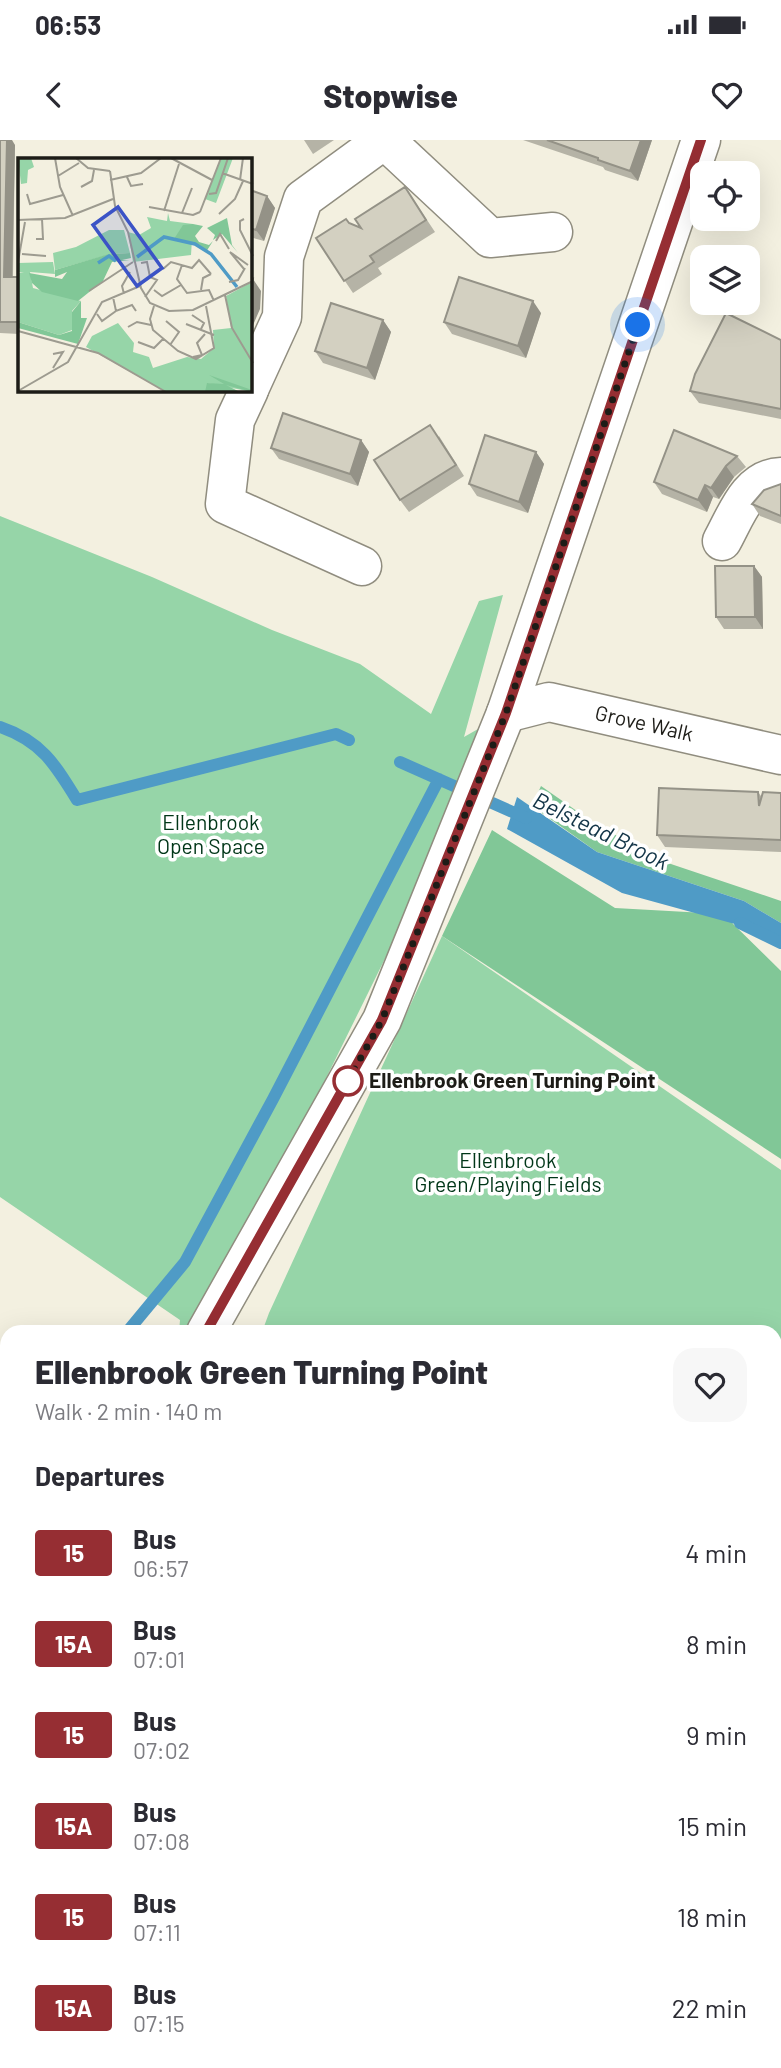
<!DOCTYPE html>
<meta charset="utf-8">
<style>
body{margin:0;font-family:Barlow,sans-serif;background:#f7f7f7;color:#2b2b33;height:100vh;display:flex;flex-direction:column;font-size:26px;white-space:nowrap}
*{box-sizing:border-box;margin:0}
p{font-size:23px;color:#7c7c81}
.icon{flex:none;width:38px;height:38px;fill:none;stroke:currentColor;stroke-width:2;stroke-linecap:round;stroke-linejoin:round}
.map{position:relative;flex:1;overflow:hidden}
.details{position:absolute;left:0px;top:1185px;width:782px;height:744px;display:flex;flex-direction:column;background:#fff;border-radius:21px 21px 0 0;box-shadow:0 7px 28px #0002}
.details>*{flex:none}
.badge{padding:0 14px;border-radius:5px;font-size:24px;line-height:46px}
.tools{position:absolute;left:690px;top:21px;display:grid;gap:14px}
.tools a{display:grid;place-items:center;width:70px;height:70px;border-radius:14px;background:#fff;box-shadow:0 7px 28px #0002;font-size:35px}
.you{position:absolute;width:35px;height:35px;margin:-18px;border:5px solid #fff;border-radius:50%;background:#1a73e8;box-shadow:0 0 0 10px #1a73e833}
.map>.badge{position:absolute;translate:-50% -50%;box-shadow:0 0 0 4px #fff}
h2{padding:0 35px;font-size:26px;line-height:63px}
.round{display:grid;place-items:center;flex:none;width:74px;height:74px;border-radius:21px;background:#f7f7f7}
.overview{display:flex;align-items:center;justify-content:space-between;height:119px;padding:0 35px}
h1{font-size:33px;font-weight:800;line-height:52px}
ul{padding:0;list-style:none}
li{display:flex;align-items:center;gap:21px;height:91px;padding:0 35px}
li div{flex:1}
li b{display:block;font-size:26px}
li em{font-style:normal}
li .badge{min-width:77px;font-weight:700;text-align:center}
.status{display:flex;justify-content:space-between;align-items:center;height:49px;padding:0 35px;background:#fff;direction:ltr}
.status svg{height:19px;fill:currentColor}
header{display:flex;justify-content:space-between;align-items:center;height:91px;padding:0 35px;background:#fff;font-size:32px;font-weight:800}
.map>svg:first-child{display:block}
.green{fill:#96d5a8}
.forest{fill:#81c797}
.water{fill:#4f9bc6}
.lines{fill:none;stroke-linecap:round;stroke-linejoin:round}
.stream{stroke:#4f9bc6;stroke-width:12}
.minor-casing{stroke:#908d7f;stroke-width:41}
.minor{stroke:#fff;stroke-width:38}
.wall{fill:#b5b3a6}
.shaded-wall{fill:#949287}
.building{fill:#d3d0c1;stroke:#949287;stroke-width:2}
.line-casing{stroke:#fff;stroke-width:16}
.line{stroke:#962e33;stroke-width:10}
.walk{stroke:#1d1c17;stroke-width:7;stroke-dasharray:0 12.6}
.stop-dot{fill:#fff;stroke:#962e33;stroke-width:3.5}
.labels{text-anchor:middle;stroke-width:7;stroke-linejoin:round;paint-order:stroke}
.street-label{font-size:21px;fill:#1d1c17;stroke:#fff}
.park-label{font-size:21px;fill:#003618;stroke:#fff}
.stop-label{font-size:21px;font-weight:bold;fill:#1d1c17;stroke:#fff;text-anchor:start}
.water-label{font-size:23px;font-style:italic;fill:#123447;stroke:#fff}
.inset-river{fill:none;stroke:#4f9bc6;stroke-width:3.5}
.inset-road{fill:none;stroke:#9d9b90;stroke-width:2}
.view{fill:#3b53c6;fill-opacity:0.15;stroke:#3b53c6;stroke-width:3.5}
.inset-edge{fill:none;stroke:#1d1c17;stroke-width:3.5}
</style>
<div class="status"><b>06:53</b><svg viewBox="0 0 49 12"><path d="M0 12V9h3v3zM5 12V6h3v6zM10 12V3h3v9zM15 12V0h3v12zM26 1h20v11H26zM47 4h2v5h-2z"/></svg></div>
<header><svg class="icon" aria-label="back" viewBox="0 0 24 24"><path d="M15 5l-7 7 7 7"/></svg>Stopwise<svg class="icon" aria-label="heart" viewBox="0 0 24 24"><path d="M12 20l-8-8c-3-5 5-10 8-4 3-6 11-1 8 4z"/></svg></header>
<div class="map">
<svg width="781" height="1928" viewBox="0 0 781 1928">
<rect width="100%" height="100%" fill="#f3f0e0"/>
<path class="green" d="M0,376l152,61 120,53 88,34 71,50 48,-113 24,-6 -39,142 42,-24 -305,619h-22l1,-12 -180,-123z
M442,796l339,234v585l-6,-1v-422h-513l7,-19z"/>
<path class="forest" d="M541,646l53,37 68,38 119,40v22l-37,-22 -147,-49 -65,-46z
M492,690l123,78 108,6 58,57v188l-339,-223z"/>
<path class="water" d="M517,657l80,55 147,49 37,22v17l-10,-6 -149,-41 -115,-64z"/>
<g class="lines">
<path class="stream" d="M0,587c41,14 55,37 77,73l259,-66 13,6
M400,622l126,56
M740,783l41,20
M127,1192l58,-70 88,-163 166,-320"/>
<g class="minor-casing">
<g id="minor">
<path d="M385,0l105,98 63,-6"/>
<path d="M250,247l32,-70 2,-60 19,-58 81,-59"/>
<path d="M249,250l-14,30 -10,84 137,62"/>
<path d="M722,401c14,-25 26,-63 59,-64"/>
<path id="s1" d="M506,573l43,-11 232,53"/>
<path d="M206,1192l176,-312 124,-307 195,-573"/>
<path d="M775,1867l6,1"/>
<path d="M0,1893l7,2"/>
<path d="M52,1928l2,-6"/>
<path d="M696,1928l1,-6"/>
</g>
</g>
<use href="#minor" class="minor"/>
</g>
<path class="wall" d="M0,0l15,5 -2,132h6v57l-19,-1z
M304,0h30l-21,14z
M523,0h129l-14,41 -33,-11 -2,-3z
M405,47l30,45 -57,36 4,6 -29,19 -37,-55 33,-15 12,5z
M250,50l17,6 8,12 -11,33 -14,-4z
M541,173l-15,45 -74,-24 -8,-12z
M383,180l8,12 -16,48 -52,-17 -8,-12z
M781,200v79l-82,-16 -9,-12z
M439,296l25,40 -55,36 -9,-12z
M361,300l8,12 -11,34 -79,-27 -8,-11z
M536,312l8,12 -16,49 -51,-17 -8,-12z
M737,316l9,11 -12,10 -15,22 -6,-2 -6,15 -45,-18 -8,-12z
M781,344v40l-21,-8 -8,-12z
M754,426l8,11 1,52h-39l-8,-12z
M758,652l3,4 20,-3v59l-116,-5 -8,-12z
M0,1614l7,1v233l-7,-2z
M775,1701h6v80l-6,-1z"/>
<path class="shaded-wall" d="M7,0h5l3,5 -3,144 -8,-12z
M641,0h11l-14,41 -8,-10z
M267,56l8,12 -11,33 -8,-11z
M253,139l8,12 -1,18 -10,23v-30z
M533,161l8,12 -15,45 -8,-12z
M383,180l8,12 -16,48 -8,-12z
M361,300l8,12 -11,34 -8,-12z
M536,312l8,12 -16,49 -9,-11z
M726,326l8,11 -15,22 -8,-11z
M705,345l8,12 -6,15 -9,-12z
M754,426l8,11 1,52 -8,-12z
M7,1758v32l-6,-9z
M7,1808v39l-7,-10z
M205,1922h16l-3,6h-16z
M391,1922h9v6h-10z"/>
<path class="building" d="M0,0h7l-3,137h15v45h-19z
M547,0h94l-11,31 -32,-11v-2z
M405,47l21,33 -56,36 4,6 -30,19 -28,-43 30,-19 3,4 12,5 -6,-9z
M250,50l17,6 -11,34 -6,-2z
M459,137l74,24 -15,45 -74,-24z
M253,139l-1,18 -2,5v-21z
M331,163l52,17 -16,48 -52,-17z
M726,173l55,27v69l-91,-18 5,-17z
M283,273l78,27 -11,34 -79,-26z
M430,285l26,40 -56,35 -26,-40z
M674,290l63,26 -11,10 -15,22 -6,-3 -7,15 -44,-18z
M485,295l51,17 -17,50 -50,-18z
M781,344v32l-29,-12 12,-14z
M715,426h39l1,51h-39z
M659,648l99,4 1,14 4,-14 18,1v47l-124,-5z
M0,1614l7,1v81l-2,7h2v55l-6,23 6,2v25l-7,27z
M775,1701h6v69l-6,-1z
M149,1922h56l-3,6h-56z
M335,1922h56l-1,6h-55z"/>
<g class="lines">
<g class="line-casing">
<path id="line" d="M206,1192l176,-312 124,-307 195,-573"/>
</g>
<use href="#line" class="line"/>
<path class="walk" d="M348,941l-3,5 37,-66 124,-307 132,-388"/>
</g>
<circle class="stop-dot" cx="348" cy="941" r="14"/>
<g class="labels">
<g class="street-label">
<text dy="7" stroke="none"><textPath href="#s1" startOffset="142">Grove Walk</textPath></text>
</g>
<g class="park-label">
<text x="211" y="690">Ellenbrook<tspan x="211" dy="24">Open Space</tspan></text>
<text x="508" y="1028">Ellenbrook<tspan x="508" dy="24">Green/Playing Fields</tspan></text>
</g>
<g class="stop-label">
<text x="369" y="948">Ellenbrook Green Turning Point</text>
</g>
<g class="water-label">
<text transform="translate(601 691) rotate(26)" y="8">Belstead Brook</text>
</g>
</g>
<g transform="translate(18 18)">
<rect width="234" height="234" fill="#f3f0e0"/>
<path d="M0,0h13l3,9 -6,3 -1,13 -6,1zM203,0h12l-17,45 -11,-4zM150,55l2,8 23,3 -2,31 -58,7 -5,-30 11,3 12,-7 -4,-11 20,4zM91,72h15l6,23 -19,1 -56,16 -2,-17 23,-6zM35,104l2,12 -25,-2 3,16 48,13 -9,10v19l-13,5 -41,-13v-49l6,-1h-6v-9zM234,124v110l-45,-9v9h-41l-80,-45 6,-11 26,-13 16,20 -1,9 16,5 4,11 34,-11 14,2 13,-11 -1,-18 18,-2 -5,-32z" fill="#96d5a8"/>
<path d="M209,60l5,27 6,8 -16,-19 -9,6 2,-5 -8,-7zM175,66l10,2 -8,10 4,6 10,3 4,-4 -7,11 -11,-8 -21,-5 9,-14zM112,95l1,5 -9,2h8l-18,2 -9,19 -25,20 -36,-9 -10,-9 -3,-10 33,6 5,-7 -12,5v-7l54,-16zM63,143v17h6l-9,26 -60,-16v-6l41,13 13,-4v-19zM191,217l43,15v2l-26,-7 14,7h-35l2,-9 17,1z" fill="#81c797"/>
<path class="inset-river" d="M119,99l27,-20 31,7 16,10 26,33M80,105l11,-7 7,5"/>
<path class="inset-road" d="M37,0l5,29 13,29M58,0l12,10 22,3M153,0l41,22M92,13l5,35 13,26 13,56 9,15 19,8 24,-1 60,-29M204,15l31,11M40,18l21,-13M109,19l4,9 12,-2M92,22l31,-7 20,-15M222,22l3,-22M63,29l11,-6 2,-11M9,36l3,10 33,-9M191,36l7,-1 12,-35M131,49l44,8 7,-3M146,53l15,-47M182,54l21,-54M164,55l10,-25M201,56l16,-15 8,-18M226,61l-4,2v9l13,26M0,62l47,-2 48,-19M18,81h7l-1,-20M198,83l4,-7 9,15M4,96l24,2M0,104l7,-40M123,105l6,-1 3,15 7,3 -12,17M164,107l-5,14 10,14 22,-3 5,11M145,111l8,-7 21,6 7,-8 12,14M226,111l-14,-17 18,13M211,124l9,-2 7,-12M136,132l8,6 19,-11M183,132l2,-12 8,-4M71,133l44,-29M106,136l-2,-8 8,-14M207,137l7,33 21,35M95,139l3,14 16,-6 4,6M136,148l-4,13 3,11 25,21 18,8 18,-11 -8,-42M79,156l5,7 14,-10M174,157l12,8 -3,6M148,163l13,11 -9,13M168,166l28,11M110,169l9,-5 14,3M0,173l80,22 68,39M120,184l16,6 9,-9M35,196l10,-2 -10,16M175,199l9,-2 -5,-12 8,-9M0,233l50,-29 34,-60 38,-16"/>
<path class="view" d="M100,49l44,61 -25,18 -44,-61z"/>
<rect width="234" height="234" class="inset-edge"/>
</g>
</svg>
<div class="tools">
<a><svg class="icon" aria-label="locate" viewBox="0 0 24 24"><circle cx="12" cy="12" r="6"/><path d="M12 2v4M12 18v4M2 12h4M18 12h4"/></svg></a>
<a><svg class="icon" aria-label="layers" viewBox="0 0 24 24"><path d="M12 4l9 5-9 5-9-5zM3 14l9 5 9-5"/></svg></a>
</div>
<div class="you" style="left:638px;top:185px"></div>
<section class="details">
<div class="overview"><div><h1>Ellenbrook Green Turning Point</h1><p>Walk · 2 min · 140 m</p></div><a class="round"><svg class="icon" aria-label="heart" viewBox="0 0 24 24"><path d="M12 20l-8-8c-3-5 5-10 8-4 3-6 11-1 8 4z"/></svg></a></div>
<h2>Departures</h2>
<ul>
<li><span class="badge" style="background:#962e33;color:#fff">15</span><div><b>Bus</b><p>06:57</p></div><em>4 min</em></li>
<li><span class="badge" style="background:#962e33;color:#fff">15A</span><div><b>Bus</b><p>07:01</p></div><em>8 min</em></li>
<li><span class="badge" style="background:#962e33;color:#fff">15</span><div><b>Bus</b><p>07:02</p></div><em>9 min</em></li>
<li><span class="badge" style="background:#962e33;color:#fff">15A</span><div><b>Bus</b><p>07:08</p></div><em>15 min</em></li>
<li><span class="badge" style="background:#962e33;color:#fff">15</span><div><b>Bus</b><p>07:11</p></div><em>18 min</em></li>
<li><span class="badge" style="background:#962e33;color:#fff">15A</span><div><b>Bus</b><p>07:15</p></div><em>22 min</em></li>
</ul>
</section>
</div>
